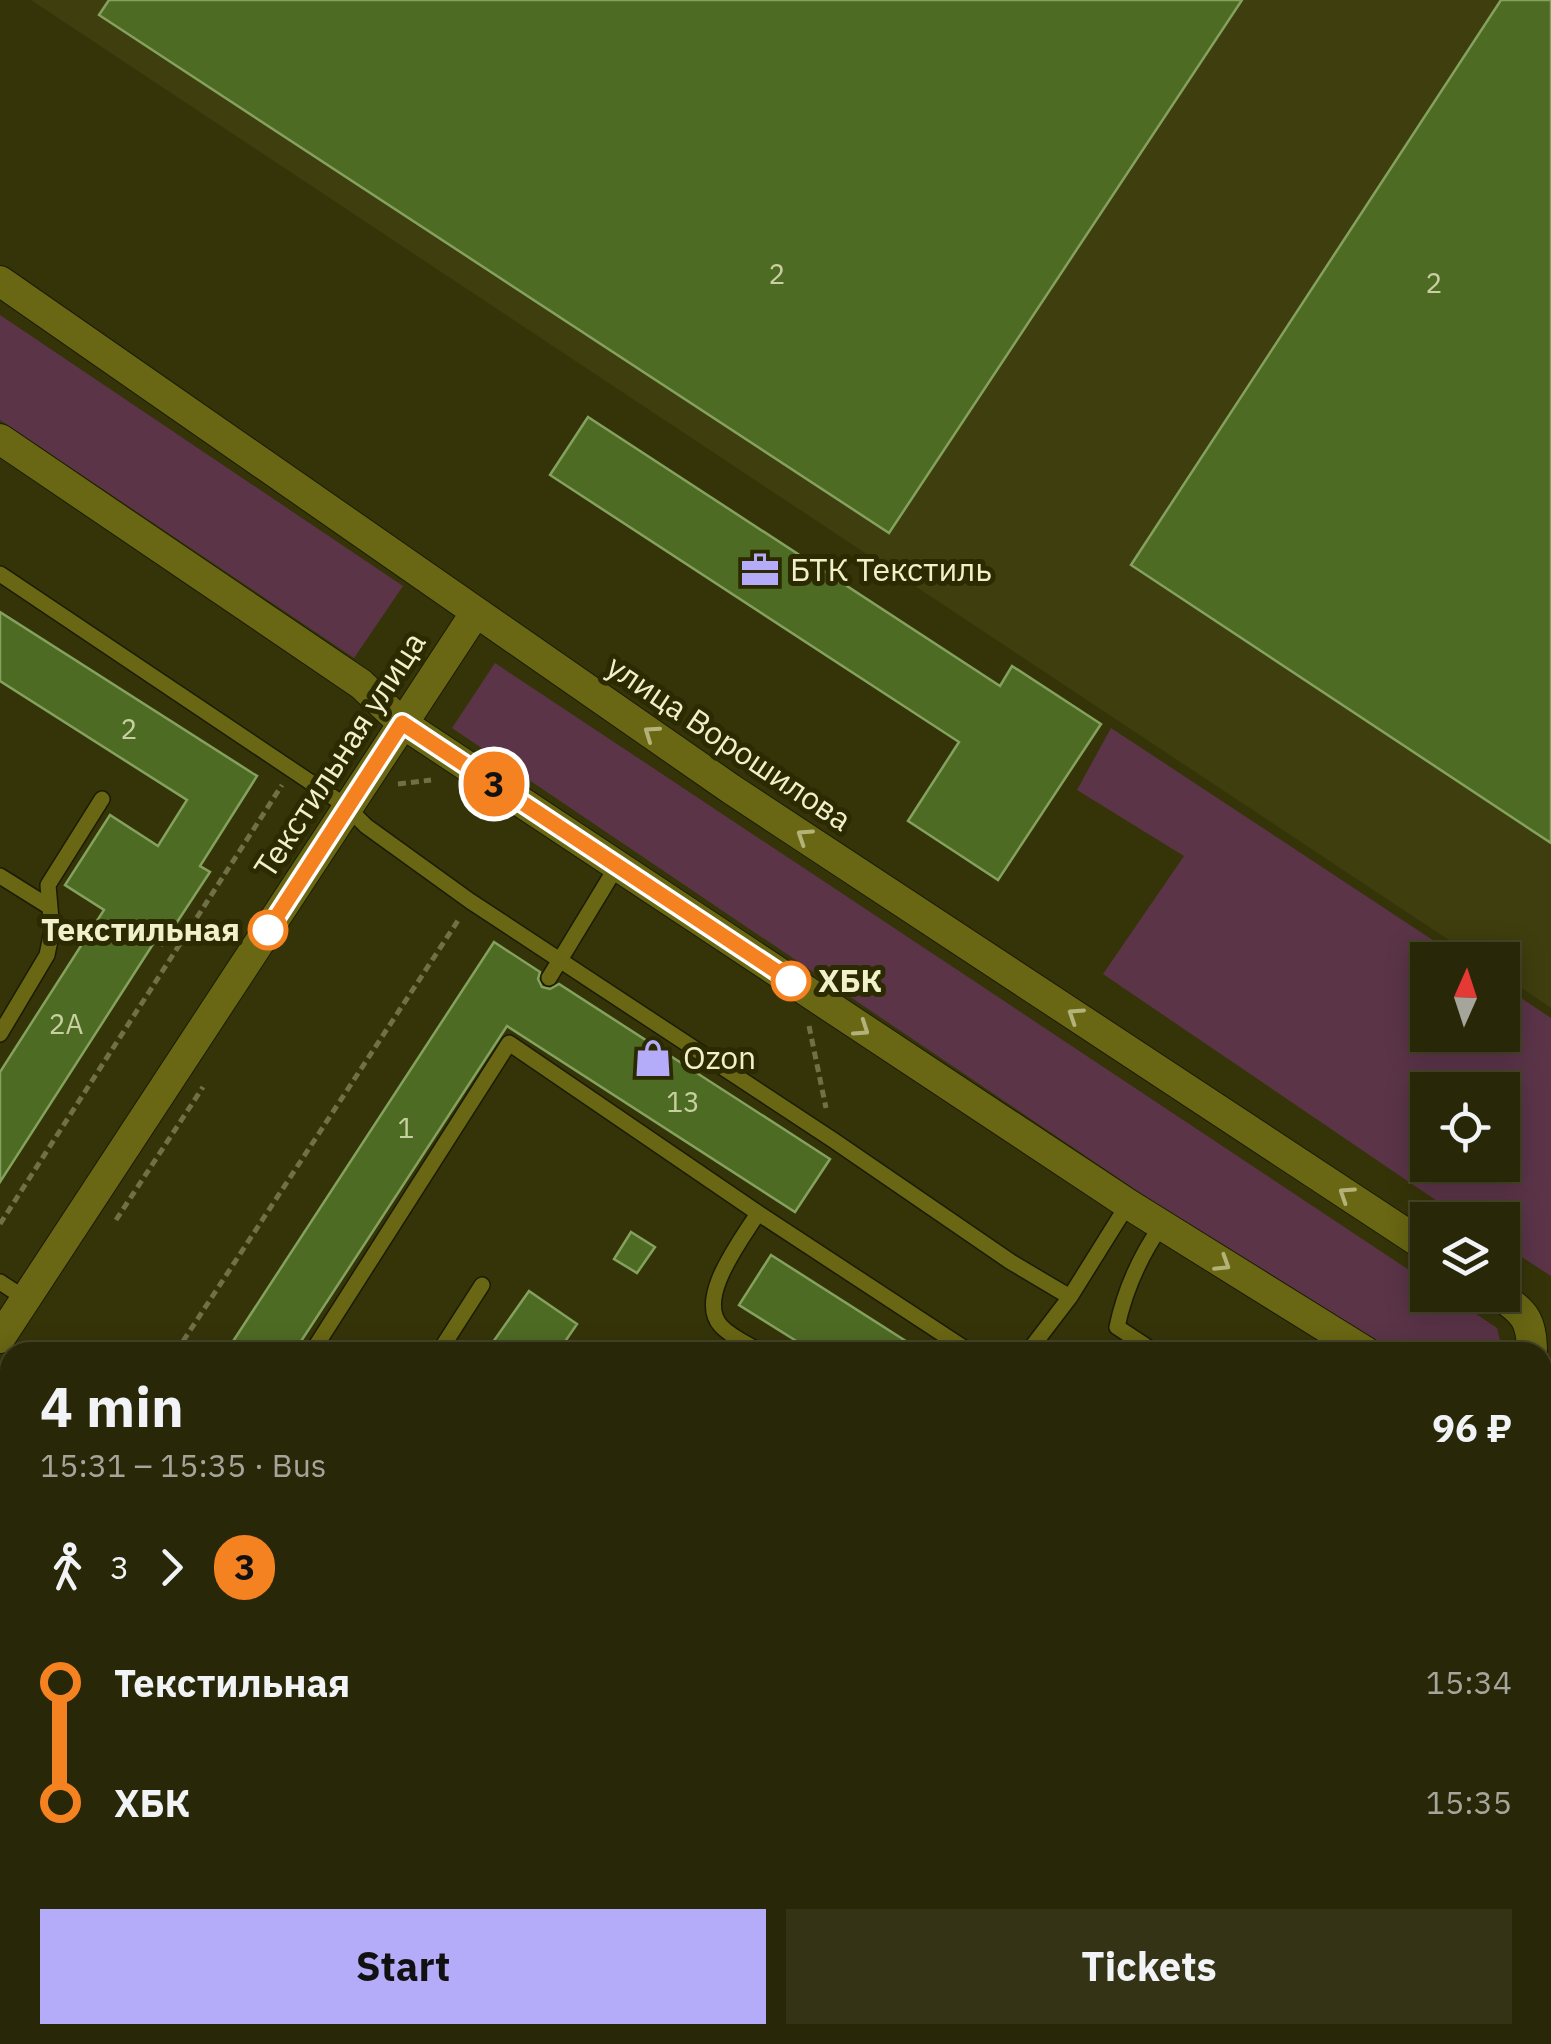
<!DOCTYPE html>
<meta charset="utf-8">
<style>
body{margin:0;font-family:"IBM Plex Sans",sans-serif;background:#343315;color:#f1f3f6;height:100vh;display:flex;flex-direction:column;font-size:38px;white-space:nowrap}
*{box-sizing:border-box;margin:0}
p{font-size:32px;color:#a5a59b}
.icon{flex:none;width:55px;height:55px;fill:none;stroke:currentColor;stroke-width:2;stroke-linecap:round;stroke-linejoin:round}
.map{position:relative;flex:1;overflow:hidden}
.panel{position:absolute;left:0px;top:1342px;width:1552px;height:702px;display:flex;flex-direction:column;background:#282707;border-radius:30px 30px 0 0;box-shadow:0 5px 25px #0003,0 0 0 2px #444428}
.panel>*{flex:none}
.badge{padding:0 20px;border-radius:32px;font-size:35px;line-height:65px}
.needle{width:65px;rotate:3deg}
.controls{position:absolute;left:1410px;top:942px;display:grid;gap:20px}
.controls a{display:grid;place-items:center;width:110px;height:110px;border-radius:0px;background:#282707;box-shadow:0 5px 25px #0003,0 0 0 2px #444428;font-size:50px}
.map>.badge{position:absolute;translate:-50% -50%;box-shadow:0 0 0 5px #fff}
.legs{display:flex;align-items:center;gap:15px;height:110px;padding:0 40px;font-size:32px}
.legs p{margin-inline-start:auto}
.overview{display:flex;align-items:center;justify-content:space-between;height:170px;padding:0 40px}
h1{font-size:55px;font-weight:700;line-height:75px}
.cta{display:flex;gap:20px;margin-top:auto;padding:20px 40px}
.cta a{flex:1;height:115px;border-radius:0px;background:#b4acf9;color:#111;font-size:40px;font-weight:700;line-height:115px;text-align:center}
.cta a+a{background:#343315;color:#f1f3f6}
ul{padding:0 40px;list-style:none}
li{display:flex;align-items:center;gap:35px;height:120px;font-size:38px}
li i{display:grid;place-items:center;width:15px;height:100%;margin:0 12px;background:currentColor}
li i::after{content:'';width:25px;height:25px;margin:-12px;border:8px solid;border-radius:50%;background:#282707}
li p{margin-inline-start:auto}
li:first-child i{background:linear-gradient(#0000 50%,currentColor 0)}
li:last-child i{background:linear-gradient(currentColor 50%,#0000 0)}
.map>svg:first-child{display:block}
.built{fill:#3f3e0e}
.green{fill:#5b3448;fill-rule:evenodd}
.building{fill:#4e6b24;stroke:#84a25d;stroke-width:2.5}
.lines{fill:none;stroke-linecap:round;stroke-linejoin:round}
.lane-casing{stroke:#1b1b03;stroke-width:18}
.street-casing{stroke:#1b1b03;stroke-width:32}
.secondary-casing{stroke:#1b1b03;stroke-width:32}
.path{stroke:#706f46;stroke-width:5;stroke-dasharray:8 5;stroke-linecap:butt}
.lane{stroke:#696713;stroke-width:15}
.street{stroke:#696713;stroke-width:30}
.secondary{stroke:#696713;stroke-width:30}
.oneway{stroke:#b3b278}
.line-1-casing{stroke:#fff;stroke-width:22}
.line-1{stroke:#f58220;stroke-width:15}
.stop-1-dot{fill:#fff;stroke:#f58220;stroke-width:5}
.labels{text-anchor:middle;stroke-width:10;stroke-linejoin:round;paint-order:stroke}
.number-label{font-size:28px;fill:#c8cfa0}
.poi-label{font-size:32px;fill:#f0f0ca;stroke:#2b2a00;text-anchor:start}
.street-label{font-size:32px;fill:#f0f0ca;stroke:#2b2a00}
.stop-label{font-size:32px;font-weight:bold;fill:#f0f0ca;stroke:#2b2a00;text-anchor:end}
</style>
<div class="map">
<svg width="1551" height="2044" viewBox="0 0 1551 2044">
<rect width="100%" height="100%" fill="#353409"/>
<path class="built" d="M31,0h1520v1008l-48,-33 -1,-15h-23z"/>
<path class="green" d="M0,315l403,271 -49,72 -354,-238z
M495,663l932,619 1,13h20l49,33 6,24h-127l-924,-624z
M1111,728l352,232h-35v75h74l1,-49 48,32v258l-48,-31 -1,-25h-37l-362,-246 81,-118 -107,-66zM1502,1090v75h-74v-75z"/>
<path class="building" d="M109,0h1133l-353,533 -790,-518z
M1501,0h50v843l-420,-278z
M588,417l412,269 12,-20 89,58 -103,156 -90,-59 51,-79 -409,-267z
M0,612l257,164 -57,90 10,6 -48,73 -7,-4 -155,241v-110l104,-162 -39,-25 45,-70 48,31 29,-46 -187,-119z
M494,942l46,30 -2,7 4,8 8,2 9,-5 271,175 -35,53 -288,-186 -213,326h-68z
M631,1232l24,15 -18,26 -23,-14z
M771,1255l152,97h-109l-75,-47z
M529,1291l48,33 -19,28h-72z"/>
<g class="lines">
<g class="lane-casing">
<path id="lane" d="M0,574l346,232 20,20 104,75 363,239 178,122 59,35
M0,876l48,30
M549,978l68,-112
M0,1034l47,-79 5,-24 -4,-46 54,-86
M758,1213c-15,25 -63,85 -37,113 10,11 27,18 39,26
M0,1282l26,17
M312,1352l197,-309 249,170 212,139
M439,1352l43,-67
M1028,1352l42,-55 58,-93
M1155,1352l-38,-25c8,-38 22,-69 44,-101
M0,1438l10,7
M1542,1607l9,5
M1542,1669l9,-8
M1542,1908l9,-13
M0,1922l10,3
M199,2035l13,9
M412,2035l14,9
M619,2035l15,9
M1165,2035l2,9
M759,2044l5,-9
M1023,2044l6,-9
M1108,2044l19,-9
M1225,2044l4,-9
M1452,2044l6,-9"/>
</g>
<g class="street-casing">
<path id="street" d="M1542,1472l9,6"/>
</g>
<g class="secondary-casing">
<path id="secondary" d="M0,281l731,508 697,459
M0,439l361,245 41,39 726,481 238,148
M1499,1295c26,17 33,26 33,57
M0,1338l476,-726
M1542,1423l9,1"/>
</g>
<path class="path" d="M398,784l33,-4
M809,1026l17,82
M116,1220l87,-133
M0,1224l282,-439
M176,1352l283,-433
M0,1388l10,-14
M0,1623l10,-15"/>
<use href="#lane" class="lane"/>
<use href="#street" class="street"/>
<use href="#secondary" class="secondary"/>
</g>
<defs><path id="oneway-chevron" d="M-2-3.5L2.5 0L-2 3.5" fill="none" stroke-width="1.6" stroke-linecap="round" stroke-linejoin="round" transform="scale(2.5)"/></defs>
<g class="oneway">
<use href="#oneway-chevron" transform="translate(651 733) rotate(-145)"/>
<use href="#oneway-chevron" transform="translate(804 836) rotate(-147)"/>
<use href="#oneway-chevron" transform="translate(1075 1015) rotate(-147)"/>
<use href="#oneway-chevron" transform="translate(862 1029) rotate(34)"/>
<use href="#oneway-chevron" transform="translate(1346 1194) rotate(-147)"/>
<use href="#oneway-chevron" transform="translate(1223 1264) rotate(32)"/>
</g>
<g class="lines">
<g class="line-1-casing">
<path id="line-1" d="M268,930l134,-207 389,258"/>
</g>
<use href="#line-1" class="line-1"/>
</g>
<defs>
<g id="office-bare" transform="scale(3)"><path d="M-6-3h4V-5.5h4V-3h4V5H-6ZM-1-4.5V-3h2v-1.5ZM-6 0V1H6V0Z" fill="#b4acf9" stroke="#2b2a00" stroke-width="2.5" paint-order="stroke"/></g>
<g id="shop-bare" transform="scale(3)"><path d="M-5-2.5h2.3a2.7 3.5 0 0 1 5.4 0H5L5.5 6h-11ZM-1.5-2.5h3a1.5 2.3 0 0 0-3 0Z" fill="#b4acf9" stroke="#2b2a00" stroke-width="2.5" paint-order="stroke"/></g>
</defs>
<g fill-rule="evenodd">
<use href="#office-bare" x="760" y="570"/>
<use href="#shop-bare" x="653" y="1058"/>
</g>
<g class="stop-1-dot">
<circle cx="268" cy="930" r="18"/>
<circle cx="791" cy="981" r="18"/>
</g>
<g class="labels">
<g class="number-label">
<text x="777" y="284">2</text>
<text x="1434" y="293">2</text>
<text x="129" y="739">2</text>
<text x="66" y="1034">2А</text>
<text x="683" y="1112">13</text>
<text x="406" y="1138">1</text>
</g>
<g class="poi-label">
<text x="790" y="581">БТК Текстиль</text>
<text x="683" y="1069">Ozon</text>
</g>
<g class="street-label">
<text transform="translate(729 743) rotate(34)" y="11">улица Ворошилова</text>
<text transform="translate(340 755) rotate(-57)" y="11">Текстильная улица</text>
</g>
<g class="stop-label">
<text x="240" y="941">Текстильная</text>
<text x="818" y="992" text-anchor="start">ХБК</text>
</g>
</g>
</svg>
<div class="controls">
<a><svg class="needle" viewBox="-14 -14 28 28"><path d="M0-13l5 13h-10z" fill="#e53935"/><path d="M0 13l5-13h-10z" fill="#a5a59b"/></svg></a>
<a><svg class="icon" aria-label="locate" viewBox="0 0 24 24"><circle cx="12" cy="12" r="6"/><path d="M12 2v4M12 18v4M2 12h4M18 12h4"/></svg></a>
<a><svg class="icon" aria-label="layers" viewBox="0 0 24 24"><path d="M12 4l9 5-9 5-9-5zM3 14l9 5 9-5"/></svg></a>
</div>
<b class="badge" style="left:494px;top:784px;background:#f58220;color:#111">3</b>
<section class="panel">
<div class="overview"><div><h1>4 min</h1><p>15:31 – 15:35 · Bus</p></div><b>96 ₽</b></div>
<div class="legs"><svg class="icon" aria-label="walk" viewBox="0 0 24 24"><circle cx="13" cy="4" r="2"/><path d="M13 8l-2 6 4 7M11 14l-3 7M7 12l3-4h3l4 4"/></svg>3<svg class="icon" aria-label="forward" viewBox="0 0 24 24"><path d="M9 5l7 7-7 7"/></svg><b class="badge" style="background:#f58220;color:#111">3</b></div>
<ul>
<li><i style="color:#f58220"></i><b>Текстильная</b><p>15:34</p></li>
<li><i style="color:#f58220"></i><b>ХБК</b><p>15:35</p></li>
</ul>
<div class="cta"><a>Start</a><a>Tickets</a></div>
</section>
</div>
